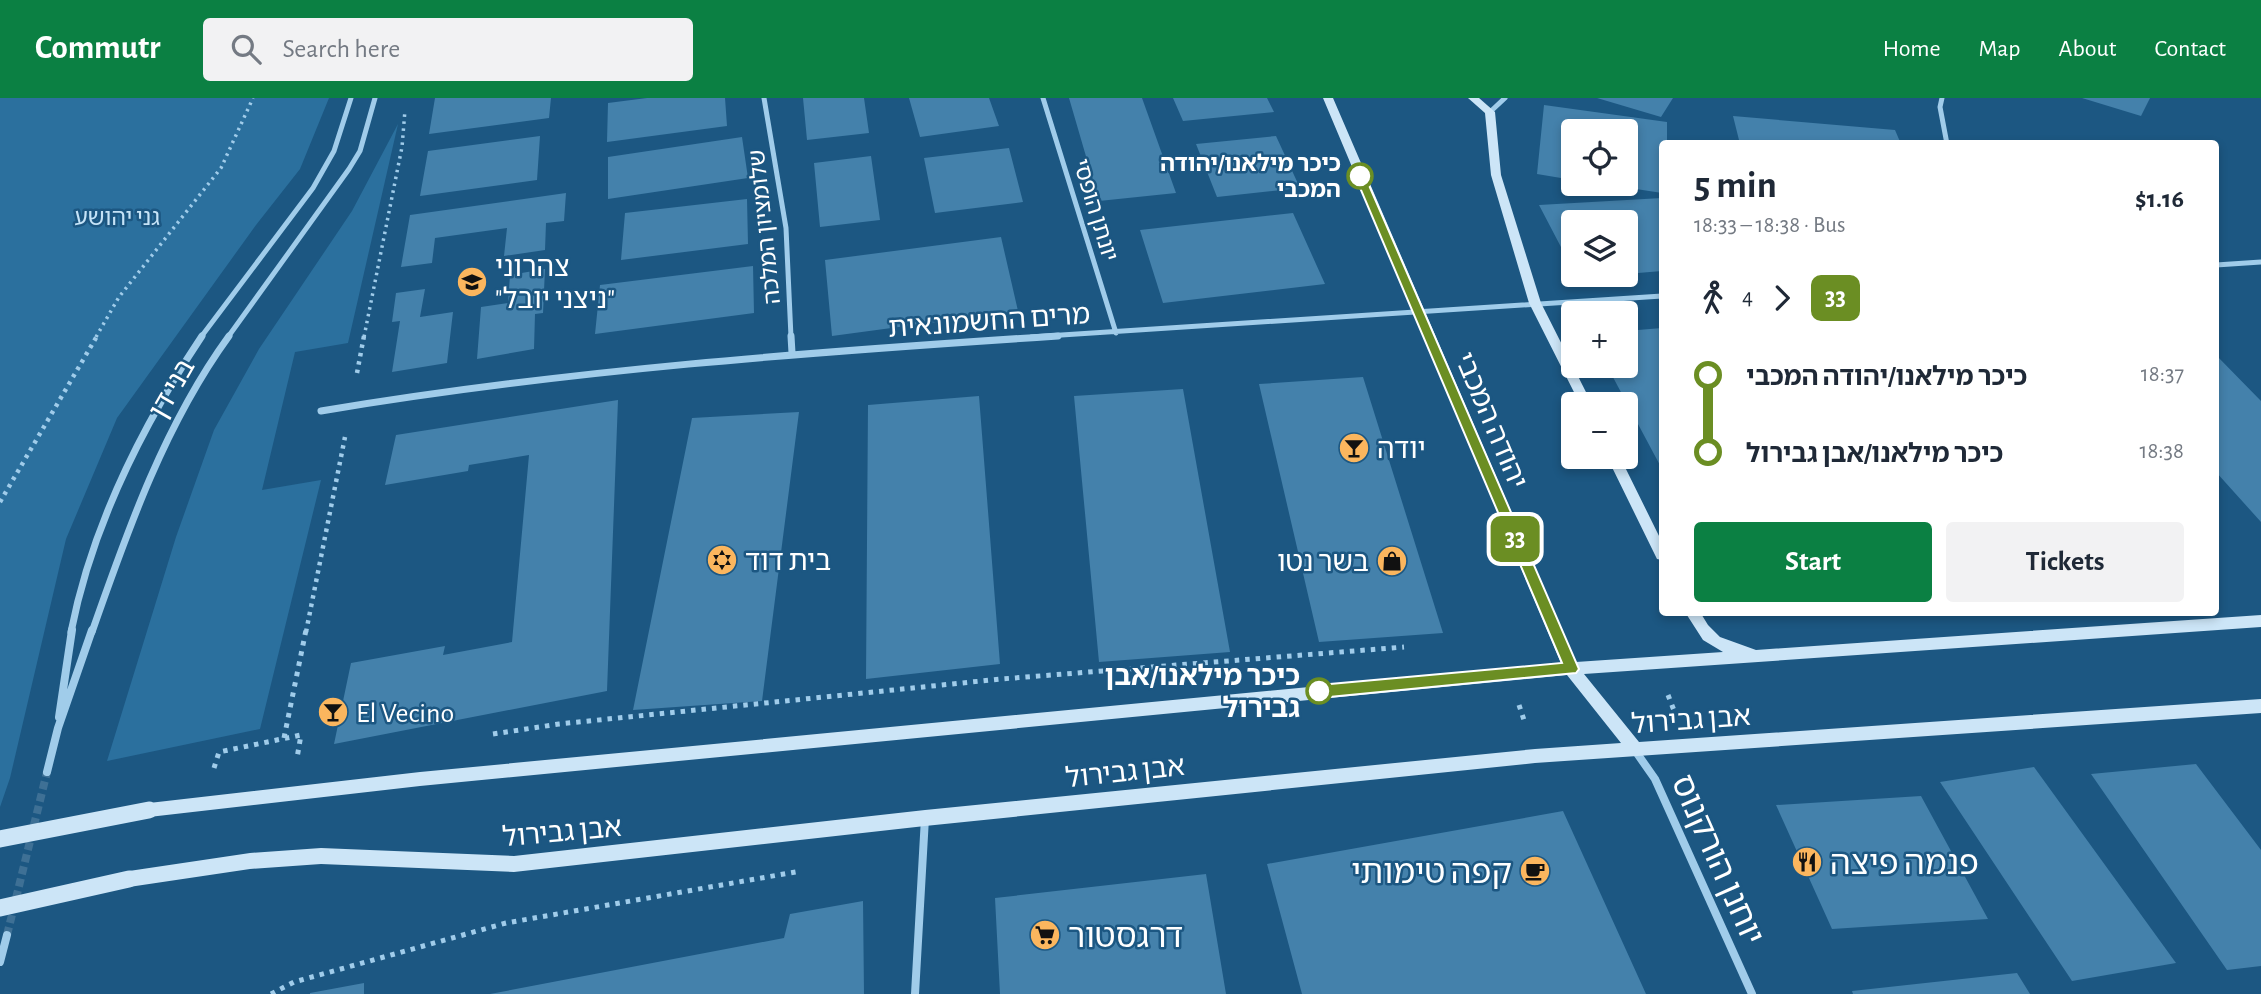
<!DOCTYPE html>
<meta charset="utf-8">
<style>
body{margin:0;font-family:"Alegreya Sans","Noto Sans Hebrew",sans-serif;background:#f2f2f3;color:#1f2937;height:100vh;display:flex;flex-direction:column;font-size:26px;white-space:nowrap}
*{box-sizing:border-box;margin:0}
p{font-size:23px;color:#747a83}
.icon{flex:none;width:38px;height:38px;fill:none;stroke:currentColor;stroke-width:2;stroke-linecap:round;stroke-linejoin:round}
.map{position:relative;flex:1;overflow:hidden}
.sheet{position:absolute;left:1659px;top:42px;width:560px;height:476px;display:flex;flex-direction:column;background:#fff;border-radius:7px;box-shadow:0 4px 10px #0003}
.sheet>*{flex:none}
.badge{padding:0 14px;border-radius:10px;font-size:24px;line-height:46px}
.fabs{position:absolute;left:1561px;top:21px;display:grid;gap:14px}
.fabs a{display:grid;place-items:center;width:77px;height:77px;border-radius:7px;background:#fff;box-shadow:0 4px 10px #0003;font-size:35px}
.map>.badge{position:absolute;translate:-50% -50%;box-shadow:0 0 0 4px #fff}
.legs{display:flex;align-items:center;gap:10px;height:77px;padding:0 35px;font-size:23px}
.legs p{margin-inline-start:auto}
.overview{display:flex;align-items:center;justify-content:space-between;height:119px;padding:0 35px}
h1{font-size:38px;font-weight:700;line-height:52px}
.action{display:flex;gap:14px;margin-top:auto;padding:14px 35px}
.action a{flex:1;height:80px;border-radius:7px;background:#0b8043;color:#fff;font-size:28px;font-weight:700;line-height:80px;text-align:center}
.action a+a{background:#f2f2f3;color:#1f2937}
ul{padding:0 35px;list-style:none}
li{display:flex;align-items:center;gap:24px;height:77px;font-size:26px}
li i{display:grid;place-items:center;width:10px;height:100%;margin:0 9px;background:currentColor}
li i::after{content:'';width:18px;height:18px;margin:-9px;border:5px solid;border-radius:50%;background:#fff}
li p{margin-inline-start:auto}
li:first-child i{background:linear-gradient(#0000 50%,currentColor 0)}
li:last-child i{background:linear-gradient(currentColor 50%,#0000 0)}
header{display:flex;align-items:center;gap:42px;box-sizing:border-box;height:98px;padding:0 35px;background:#0b8043;color:#fff}
header strong{font-size:33px}
nav{display:flex;gap:38px;margin-inline-start:auto;font-size:24px}
.search{width:490px;height:63px;background:#f2f2f3;display:flex;align-items:center;gap:18px;box-sizing:border-box;padding:0 24px;border-radius:7px;color:#747a83;font-size:26px}
.map>svg:first-child{display:block}
.green{fill:#2b709e}
.building{fill:#4481ab}
.lines{fill:none;stroke-linecap:round;stroke-linejoin:round}
.street-tunnel{stroke:#3e7095;stroke-width:8;stroke-dasharray:8 4.5;stroke-linecap:butt}
.path-far2{stroke:#a0ccea;stroke-width:3.5;stroke-dasharray:2.5 4.5;stroke-linecap:butt}
.path-far1{stroke:#a0ccea;stroke-width:4.5;stroke-dasharray:3.5 5;stroke-linecap:butt}
.path{stroke:#a0ccea;stroke-width:5;stroke-dasharray:4.5 6;stroke-linecap:butt}
.street-far2{stroke:#a0ccea;stroke-width:5}
.street-far1{stroke:#a0ccea;stroke-width:7}
.street{stroke:#a0ccea;stroke-width:8}
.secondary{fill:#cce5f7;fill-rule:evenodd}
.secondary-bridge{stroke:#cce5f7;stroke-width:17}
.line-1{fill:#6b8e23;stroke:#fff;stroke-width:2}
.stop-1-dot{fill:#fff;stroke:#6b8e23;stroke-width:3.5}
.labels{text-anchor:middle;stroke-width:5;stroke-linejoin:round;paint-order:stroke}
.far-stop-label{font-size:23px;font-weight:bold;fill:#fff;stroke:#1c5782;text-anchor:end}
.far-street-label{font-size:23px;fill:#fff;stroke:#1c5782}
.far-park-label{font-size:23px;fill:#c5e3f7;stroke:#1c5782}
.poi-label{font-size:28px;fill:#fff;stroke:#1c5782;text-anchor:start}
.street-label{font-size:28px;fill:#fff;stroke:#1c5782}
.stop-label{font-size:28px;font-weight:bold;fill:#fff;stroke:#1c5782;text-anchor:end}
.near-street-label{font-size:33px;fill:#fff;stroke:#1c5782}
.near-poi-label{font-size:33px;fill:#fff;stroke:#1c5782;text-anchor:start}
</style>
<header>
<strong>Commutr</strong>
<div class="search"><svg class="icon" aria-label="search" viewBox="0 0 24 24"><circle cx="10" cy="10" r="6"/><path d="M15 15l6 6"/></svg>Search here</div>
<nav><a>Home</a><a>Map</a><a>About</a><a>Contact</a></nav>
</header>
<div class="map">
<svg width="2261" height="896" viewBox="0 0 2261 896">
<rect width="100%" height="100%" fill="#1c5782"/>
<path class="green" d="M0,0h329l-29,71 -44,56 -139,193 -51,121 -56,239 -10,29z
M398,26l-50,219 -53,9 -33,138 59,-10 -61,249 -153,32 69,-224 38,-107 45,-81 93,-138z"/>
<path class="building" d="M435,0h116l-2,20 -120,16z
M647,0h78l2,28 -120,16 1,-39z
M803,0h61l5,35 -62,7z
M909,0h80l10,28 -79,11z
M1069,0h73l34,95 -77,8z
M1173,0h94l7,14 -91,9z
M1597,0h76l-12,19z
M2082,0h68l-9,18z
M1544,7l123,17v22h-5v49l-52,-8 16,-1v-53h-53v49l-36,-6z
M1733,18l162,14 6,14h-161z
M540,38l-3,44 -117,16 8,-45z
M1276,38l24,52 -83,9 -21,-53z
M742,39l6,41 -140,21v-42z
M1009,50l14,54 -88,11 -11,-55z
M871,58l9,64 -60,7 -6,-64z
M566,95l-2,28 -18,2 -1,27 -41,6 3,-28 -72,10 -3,25 -31,4 9,-52z
M1662,100v73l-36,3v-52h-53v48l-34,-65z
M747,101l1,45 -127,16 4,-47z
M1293,115l32,71 -162,19 -23,-73z
M1001,139l17,74 -186,25 -7,-76z
M753,168l1,47 -159,21 5,-49z
M545,171l-2,44 -8,1 -1,35 -57,10 4,-52 27,-4 2,-28z
M425,191l-5,28 33,-5 -6,51 -55,9 8,-51 -8,1 4,-29z
M1662,230v141l-55,-103h19v-35z
M2216,257l45,46v121l-45,-50z
M1363,279l80,256 -124,9 -60,-258z
M1183,291l47,263 -131,10 -25,-266z
M979,298l21,268 -134,15 2,-274z
M618,302l-11,291 -273,53 17,-81 94,-17 -2,9 69,-13 17,-187 -60,10 -1,6 -83,14 11,-50z
M799,314l-37,289 -129,9 59,-292z
M2196,666l65,86v116l-34,4 -136,-196z
M2034,669l142,196 -104,18 -132,-199z
M1921,698l67,123 -156,10 -56,-124z
M1563,713l83,183h-344l-35,-130z
M1206,776l20,120h-226l-5,-96z
M863,803l1,93h-374l294,-56 6,-24z
M2017,875l13,21h-177l-1,-3z
M364,885v11h-54v-1z"/>
<g class="lines">
<path class="street-tunnel" d="M7,837l40,-163"/>
<path class="path-far2" d="M96,239l23,-40 102,-129 32,-70
M364,239l38,-190 3,-37"/>
<path class="path-far1" d="M357,275l7,-37
M0,404l97,-166
M306,534l39,-195"/>
<path class="path" d="M1668,597l7,18
M1519,607l6,18
M493,636l66,-10 442,-45 403,-32
M284,640l22,-108
M214,670l5,-16 82,-17 -4,23
M271,896l23,-12 212,-59 295,-52"/>
<path class="street-far2" d="M764,0l22,130 5,109
M1043,0l73,235
M1942,0l-2,9 7,37
M1490,14l15,-14
M2216,167l45,-3
M201,239l112,-149 21,-37 17,-53
M228,239l121,-168 11,-18 15,-53
M1031,239l631,-41"/>
<path class="street-far1" d="M791,238l1,17
M321,313c244,-41 490,-59 737,-75
M71,534c21,-107 71,-206 131,-296
M92,534c36,-103 73,-208 137,-296"/>
<path class="street" d="M59,619l13,-87
M1634,651l21,30 97,215
M47,674l11,-44 34,-98
M0,864l7,-27
M915,896l10,-176"/>
<path class="secondary" d="M1323,0h10l243,564 147,-10 -20,-12 -18,-28h15l8,13 12,12 36,13 505,-35v12l-677,47 55,68 622,-43v14l-726,50 -610,63 -411,46 -193,-8 -71,5 -121,18 -6,-2 -3,-6 3,-6 6,-2 121,-18 71,-5 193,8 411,-46 610,-61 86,-6 -54,-68 -1147,111 -271,31 -6,-2 -2,-5 2,-5 6,-2 271,-31 1141,-109z
M1468,0h11l16,14 6,63 40,128 51,101h-12l-51,-101 -38,-128 -6,-62z
M1607,359h13l42,85v18l-5,-1z"/>
<path class="secondary-bridge" d="M0,741l149,-29
M0,810l129,-29"/>
</g>
<path class="line-1" d="M1360,75l5,3 214,493 -3,4 -257,25 -8,-7 8,-6 243,-22 -207,-487z"/>
<defs>
<g id="school-disc" transform="scale(1.575)"><circle r="9.5" fill="#fbb65e" stroke="#1c5782"/><path d="M0-5L7-2L0 1L-7-2ZM-4 1L0 2.5L4 1V4Q0 6-4 4Z" fill="#111"/></g>
<g id="bar-disc" transform="scale(1.575)"><circle r="9.5" fill="#fbb65e" stroke="#1c5782"/><path d="M-6-5H6L.8 .8V4.5H3.5V6h-7V4.5H-.8V.8Z" fill="#111"/></g>
<g id="synagogue-disc" transform="scale(1.575)"><circle r="9.5" fill="#fbb65e" stroke="#1c5782"/><path d="M0-6.5L5.6 3.2H-5.6ZM0 6.5L5.6-3.2H-5.6Z" fill="#111"/></g>
<g id="shop-disc" transform="scale(1.575)"><circle r="9.5" fill="#fbb65e" stroke="#1c5782"/><path d="M-5-2.5h2.3a2.7 3.5 0 0 1 5.4 0H5L5.5 6h-11ZM-1.5-2.5h3a1.5 2.3 0 0 0-3 0Z" fill="#111"/></g>
<g id="restaurant-disc" transform="scale(1.575)"><circle r="9.5" fill="#fbb65e" stroke="#1c5782"/><path d="M-5-6h1v4h1v-4h1v4h1v-4h1v5L-1.5 .5V6h-2V.5L-5-1ZM5-6V6H3V1.5H1.5Q1.5-4 5-6Z" fill="#111"/></g>
<g id="cafe-disc" transform="scale(1.575)"><circle r="9.5" fill="#fbb65e" stroke="#1c5782"/><path d="M-5.5-4.5H6V0H3Q3 3.5 0 3.5H-2.5Q-5.5 3.5-5.5 0ZM3-3.2v2h1.7v-2ZM-6 4.5H4V6H-6Z" fill="#111"/></g>
<g id="supermarket-disc" transform="scale(1.575)"><circle r="9.5" fill="#fbb65e" stroke="#1c5782"/><path d="M-6-5.5h2.5l.6 2H6L4.5 2H-2.5L-4.4-4H-6ZM-1.5 3.2a1.3 1.3 0 1 0 .1 0ZM3 3.2a1.3 1.3 0 1 0 .1 0Z" fill="#111"/></g>
</defs>
<g fill-rule="evenodd">
<use href="#school-disc" x="472" y="184"/>
<use href="#bar-disc" x="1354" y="350"/>
<use href="#synagogue-disc" x="722" y="462"/>
<use href="#shop-disc" x="1392" y="463"/>
<use href="#bar-disc" x="333" y="614"/>
<use href="#restaurant-disc" x="1807" y="764"/>
<use href="#cafe-disc" x="1535" y="773"/>
<use href="#supermarket-disc" x="1045" y="837"/>
</g>
<g class="stop-1-dot">
<circle cx="1360" cy="78" r="12"/>
<circle cx="1319" cy="593" r="12"/>
</g>
<g class="labels">
<g class="far-stop-label">
<text x="1341" y="73">כיכר מילאנו/יהודה<tspan x="1341" dy="26">המכבי</tspan></text>
</g>
<g class="far-street-label">
<text transform="translate(1096 112) rotate(73)" y="8">יונתן הופסי</text>
<text transform="translate(764 129) rotate(-96)" y="8">שלומציון המלכה</text>
</g>
<g class="far-park-label">
<text x="117" y="127">גני יהושע</text>
</g>
<g class="poi-label">
<text x="495" y="178">צהרוני<tspan x="495" dy="32">"ניצני יובל"</tspan></text>
<text x="1377" y="360">יודה</text>
<text x="745" y="472">בית דוד</text>
<text x="1369" y="473" text-anchor="end">בשר נטו</text>
<text x="356" y="624">El Vecino</text>
</g>
<g class="street-label">
<text transform="translate(989 222) rotate(-4)" y="10">מרים החשמונאית</text>
<text transform="translate(171 290) rotate(-60)" y="10">בני דן</text>
<text transform="translate(1492 322) rotate(67)" y="10">יהודה המכבי</text>
<text transform="translate(1691 621) rotate(-4)" y="10">אבן גבירול</text>
<text transform="translate(1125 673) rotate(-6)" y="10">אבן גבירול</text>
<text transform="translate(562 733) rotate(-5)" y="10">אבן גבירול</text>
</g>
<g class="stop-label">
<text x="1300" y="587">כיכר מילאנו/אבן<tspan x="1300" dy="32">גבירול</tspan></text>
</g>
<g class="near-street-label">
<text transform="translate(1719 761) rotate(66)" y="12">יוחנן הורקנוס</text>
</g>
<g class="near-poi-label">
<text x="1830" y="776">פנמה פיצה</text>
<text x="1512" y="785" text-anchor="end">קפה טימותי</text>
<text x="1068" y="849">דרגסטור</text>
</g>
</g>
</svg>
<div class="fabs">
<a><svg class="icon" aria-label="locate" viewBox="0 0 24 24"><circle cx="12" cy="12" r="6"/><path d="M12 2v4M12 18v4M2 12h4M18 12h4"/></svg></a>
<a><svg class="icon" aria-label="layers" viewBox="0 0 24 24"><path d="M12 4l9 5-9 5-9-5zM3 14l9 5 9-5"/></svg></a>
<a>+</a>
<a>−</a>
</div>
<b class="badge" style="left:1515px;top:441px;background:#6b8e23;color:#fff">33</b>
<section class="sheet">
<div class="overview"><div><h1>5 min</h1><p>18:33 – 18:38 · Bus</p></div><b>$1.16</b></div>
<div class="legs"><svg class="icon" aria-label="walk" viewBox="0 0 24 24"><circle cx="13" cy="4" r="2"/><path d="M13 8l-2 6 4 7M11 14l-3 7M7 12l3-4h3l4 4"/></svg>4<svg class="icon" aria-label="forward" viewBox="0 0 24 24"><path d="M9 5l7 7-7 7"/></svg><b class="badge" style="background:#6b8e23;color:#fff">33</b></div>
<ul>
<li><i style="color:#6b8e23"></i><b>כיכר מילאנו/יהודה המכבי</b><p>18:37</p></li>
<li><i style="color:#6b8e23"></i><b>כיכר מילאנו/אבן גבירול</b><p>18:38</p></li>
</ul>
<div class="action"><a>Start</a><a>Tickets</a></div>
</section>
</div>
